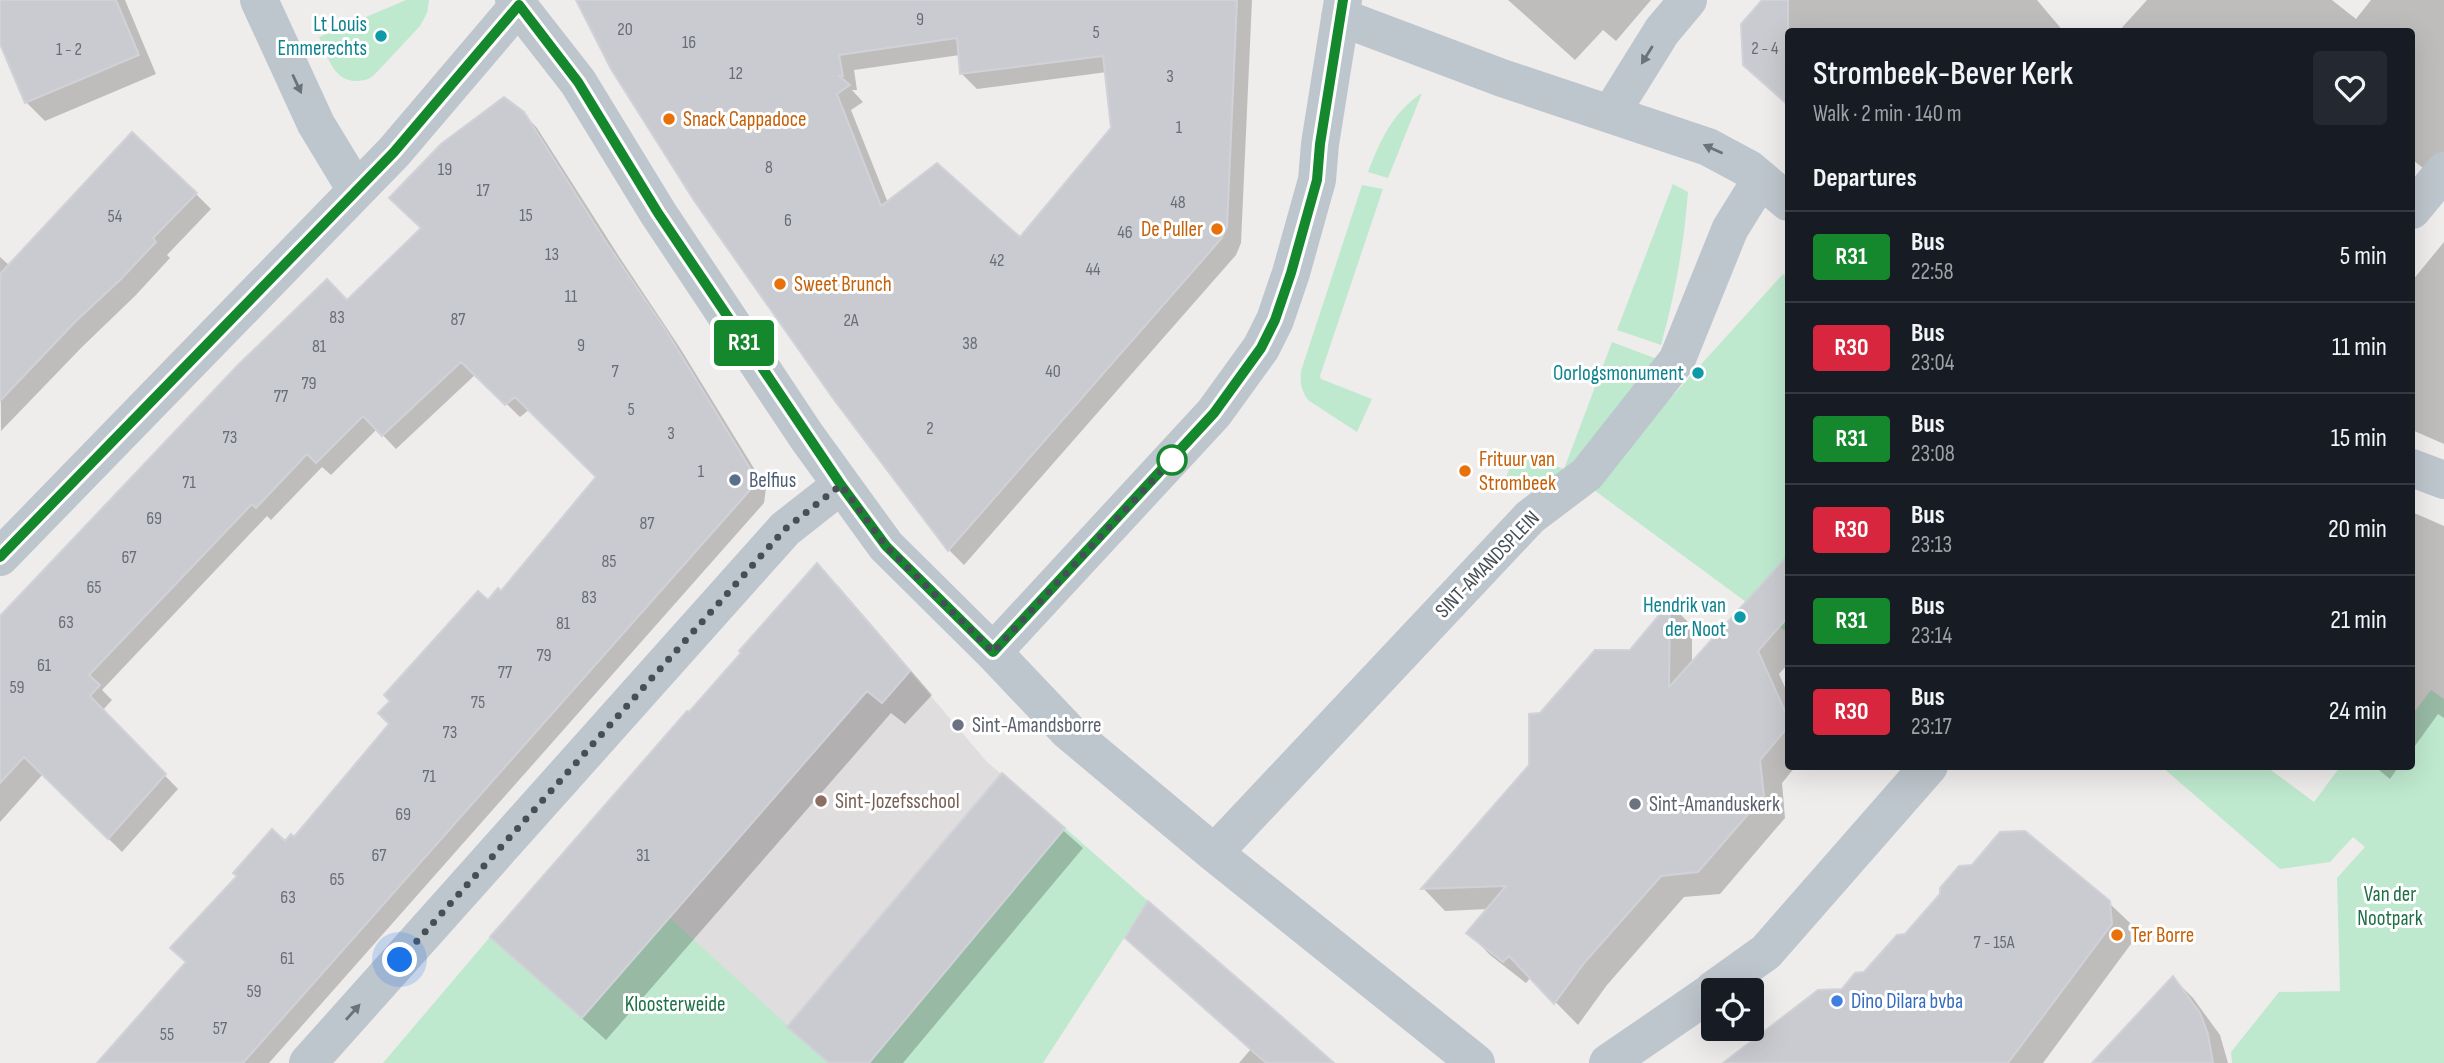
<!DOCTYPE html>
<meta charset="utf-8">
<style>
body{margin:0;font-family:"Sofia Sans Condensed",sans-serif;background:#242831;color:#f1f3f6;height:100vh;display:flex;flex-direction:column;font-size:26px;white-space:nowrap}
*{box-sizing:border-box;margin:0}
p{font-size:23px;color:#9ea1a6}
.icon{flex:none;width:38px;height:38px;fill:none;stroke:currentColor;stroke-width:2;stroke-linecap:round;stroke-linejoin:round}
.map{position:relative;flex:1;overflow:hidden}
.side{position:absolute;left:1785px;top:28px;width:630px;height:742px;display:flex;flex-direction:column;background:#171b24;border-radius:7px;box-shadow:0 7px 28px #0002}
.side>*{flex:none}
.badge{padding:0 14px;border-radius:5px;font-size:24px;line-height:46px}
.tools{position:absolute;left:1701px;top:978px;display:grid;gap:14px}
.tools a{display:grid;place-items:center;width:63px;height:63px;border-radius:7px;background:#171b24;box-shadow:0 7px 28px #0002;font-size:35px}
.you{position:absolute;width:35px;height:35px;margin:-18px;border:5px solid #fff;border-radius:50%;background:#1a73e8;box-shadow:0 0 0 10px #1a73e833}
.map>.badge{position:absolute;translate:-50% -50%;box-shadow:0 0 0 4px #fff}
h2{padding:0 28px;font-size:26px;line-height:63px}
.round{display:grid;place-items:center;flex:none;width:74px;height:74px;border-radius:7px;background:#242831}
.headline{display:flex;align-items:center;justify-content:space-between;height:119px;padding:0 28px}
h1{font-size:33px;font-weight:600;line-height:52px}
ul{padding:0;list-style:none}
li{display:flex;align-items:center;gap:21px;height:91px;padding:0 28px;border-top:2px solid #363941}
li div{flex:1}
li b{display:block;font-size:26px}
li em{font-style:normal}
li .badge{min-width:77px;font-weight:700;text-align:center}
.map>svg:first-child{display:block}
.education{fill:#dfdddd}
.green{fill:#bee9ce}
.shadow{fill:#0003;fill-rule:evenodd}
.building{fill:#cacbd0;stroke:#d0d2d7;stroke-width:2;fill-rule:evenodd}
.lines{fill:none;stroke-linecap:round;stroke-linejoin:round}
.pedestrian{stroke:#bec6cd;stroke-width:37}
.minor{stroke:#bec6cd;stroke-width:38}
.oneway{fill:#6a737a}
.line-casing{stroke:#fff;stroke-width:16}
.line{stroke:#15882e;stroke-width:10}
.walk{stroke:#464f57;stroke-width:7;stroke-dasharray:0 12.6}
.culture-dot{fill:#0f9aa8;stroke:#fff;stroke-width:2.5}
.food-dot{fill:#e8710a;stroke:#fff;stroke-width:2.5}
.stop-dot{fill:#fff;stroke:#15882e;stroke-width:3.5}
.service-dot{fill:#5c6f8a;stroke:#fff;stroke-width:2.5}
.worship-dot{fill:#6b7280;stroke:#fff;stroke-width:2.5}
.education-dot{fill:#8d6e63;stroke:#fff;stroke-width:2.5}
.shop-dot{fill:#3f7fe0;stroke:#fff;stroke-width:2.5}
.labels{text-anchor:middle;stroke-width:6;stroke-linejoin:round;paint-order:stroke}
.number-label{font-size:18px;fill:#676e75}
.culture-label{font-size:21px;fill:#0d838f;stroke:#fff;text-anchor:end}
.food-label{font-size:21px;fill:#c56008;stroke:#fff;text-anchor:start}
.service-label{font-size:21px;fill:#4e5e75;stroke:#fff;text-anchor:start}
.street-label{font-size:21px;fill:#464f57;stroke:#fff}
.worship-label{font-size:21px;fill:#5b616d;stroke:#fff;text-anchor:start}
.education-label{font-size:21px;fill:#785e54;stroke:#fff;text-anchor:start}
.park-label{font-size:21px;fill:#1f7047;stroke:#fff}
.shop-label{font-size:21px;fill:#366cbe;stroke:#fff;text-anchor:start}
</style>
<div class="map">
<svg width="2444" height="1063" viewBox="0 0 2444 1063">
<rect width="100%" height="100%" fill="#efecec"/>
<path class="education" d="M810,573l21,6 156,183 78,66 -196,235 -287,-45 -92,-81 197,-226 3,1 51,-59 -2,-2z"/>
<path class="green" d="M406,0h23l-2,13 -7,13 -44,47c-6,6 -11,8 -20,8 -23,0 -29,-26 -37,-44z
M1422,93l-34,85 -20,-6c12,-31 24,-59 54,-79z
M1673,184l15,8c-4,52 -13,103 -27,153l-44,-15z
M1362,185l21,4 -63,187 1,3 51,20 -15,33 -49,-32c-7,-9 -8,-18 -7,-29z
M1783,274l5,5v354l-198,-146z
M1612,342l45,17 -79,113 -32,18 -42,-6 11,-33 49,18z
M2431,690l13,9v364h-212l-1,-11 48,-60 61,-1 -3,-113 28,-31 -12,-10 -23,25 -50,7 -118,-102h105l47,35 26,-35 72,-1v-51z
M1065,828l83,73 -105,162h-174z
M670,918l159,145h-446l107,-126 92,81z"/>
<path class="shadow" d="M0,0h125l31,74 -111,47 -19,-19 -26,-63z
M578,0h674l-11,243 -5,12 -272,310 -15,-15 -115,-154zM960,55l1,18 16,16 130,-17 6,57 -93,111 -132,-37 -37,-93 12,-8 -11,-12h5l-3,-20z
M1508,0h143l-35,41 -13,-11 -28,30z
M1765,0h272l27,32h-276v73l-24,-22z
M2147,0h185l24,19 15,-19h73v153l-16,19 -14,-11 -2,4v-133h-294z
M523,113l14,15 83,130 60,90 86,140 -2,15 -495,560h-171l89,-100 98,-119 9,-5 98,-115 96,-121 13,-10 97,-116 -68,-68 -10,8 -44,-43 -80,75 -19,-20 -46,46 -9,-8 -51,53 -4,-4 -165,174 10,10 -10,11 76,78 -56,63 -79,-78 -43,48v-203l347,-317 77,-73z
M196,194l15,15 -44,46 3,3 -35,38 -53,51 -81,84 -1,-174 10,9z
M2444,242v202l-32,-14v-149z
M2412,512l32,14v192l-6,-4 -26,36z
M817,565l22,22 93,108 -27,29 -14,-11 -285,327 -114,-103 198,-223z
M1779,568l9,8v88l-9,10 9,20v72h8l-14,17 3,35 -65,76 -36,3 -77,88 -29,40 -47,-48 -5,6 -36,-28 -22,-23 20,-23 -43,2 -21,-22 106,-123 11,-51 89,-63 41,-47 21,21v39z
M2374,766h25l-9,13z
M1002,776l81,72 -180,215h-74l-39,-36z
M2109,903l21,20 1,21 -88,119h-319l119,-72z
M1127,938l204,125h-92l12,-14z
M2173,978l20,20 27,37 8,28h-133z"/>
<path class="building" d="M0,0h116l23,55 -114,48 -25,-59z
M576,0h661l-10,227 -6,12 -273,312 -116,-154 -137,-195 -84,-133zM957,38l3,36 143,-18 8,72 -91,109 -83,-74 -56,43 -44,-112 13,-9 -11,-9h4l-4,-21z
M1762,0h26v105l-45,-40 -2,-41z
M504,97l20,15 82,130 61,90 86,141 -2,16 -508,574h-146l89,-101 -16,-14 67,-72 -4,-3 39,-44 13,12 6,-7 3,3 95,-113 -11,-11 12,-12 -6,-6 94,-104 10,9 10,-12 3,3 95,-114 -81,-80 -10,8 -44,-43 -79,74 -19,-20 -47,47 -9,-9 -51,54 -4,-4 -163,171 11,10 -10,11 76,78 -58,65 -84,-82 -24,26v-167l238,-251 89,-86 20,21 74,-72 -32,-30 52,-54z
M132,132l65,61 -44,45 3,4 -36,38 -45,42 -75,79v-127z
M1788,555v62l-30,34 30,67v9l-28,33 4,36 -66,76 -37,4 -76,86 -31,42 -45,-48 -6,6 -37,-29 40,-47 -85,3 108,-124v-51l11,-1 55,-63h35l40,-48 -1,85z
M817,563l93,108 -28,32 -15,-12 -285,327 -92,-81 197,-226 2,1 52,-59 -2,-2z
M1002,773l63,55 -196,235h-40l-42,-36z
M2025,831l85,70 2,23 -104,139h-285l95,-73 24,-1 13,-16 9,-1 33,-37 8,-1 35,-40v-6l19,-22 13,-1 28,-33z
M1148,901l134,116 52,46h-68l-141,-125z
M2173,976l27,37 8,21 5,29h-121z"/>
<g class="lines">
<path class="pedestrian" d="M1214,853l316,-336 57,-43 90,-114 53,-131 31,-50"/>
<path class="minor" d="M259,0l57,124 40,66
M514,0l64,82 80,131 149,224 79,109 107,106 75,79 146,122 262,210
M1340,17l162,61 206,69 41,22 39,33
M1611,113l51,-82 26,-31
M2412,210l32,-39
M2412,468l32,12
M0,557l394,-405 125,-147
M993,652l221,-239 47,-65 14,-28 16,-47 26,-93 3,-36 23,-144
M1713,990l53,-38 163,-186
M308,1063l477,-534 56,-44
M1608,1063l105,-72"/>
</g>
<defs><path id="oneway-solid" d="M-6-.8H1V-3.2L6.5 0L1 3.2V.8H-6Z" transform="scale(1.75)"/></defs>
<g class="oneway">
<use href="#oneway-solid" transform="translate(1647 55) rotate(122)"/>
<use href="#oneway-solid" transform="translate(297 84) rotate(65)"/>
<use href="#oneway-solid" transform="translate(1713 149) rotate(-156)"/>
<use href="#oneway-solid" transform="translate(353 1012) rotate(-48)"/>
</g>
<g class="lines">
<g class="line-casing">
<path id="line" d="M0,557l394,-405 125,-147 59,77 80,131 183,272 45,61 107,106 221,-239 47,-65 14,-28 16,-47 26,-93 3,-36 23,-144"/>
</g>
<use href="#line" class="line"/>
<path class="walk" d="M400,960l385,-431 56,-44 45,61 107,106 186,-200 -7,8"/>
</g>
<g class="culture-dot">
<circle cx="381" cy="36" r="7"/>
<circle cx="1698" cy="373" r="7"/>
<circle cx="1740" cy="617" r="7"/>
</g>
<g class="food-dot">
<circle cx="669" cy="119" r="7"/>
<circle cx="1217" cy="229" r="7"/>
<circle cx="780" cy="284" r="7"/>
<circle cx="1465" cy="471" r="7"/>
<circle cx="2117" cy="935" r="7"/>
</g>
<circle class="stop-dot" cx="1172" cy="460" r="14"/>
<circle class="service-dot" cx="735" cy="480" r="7"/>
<g class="worship-dot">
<circle cx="958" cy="725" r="7"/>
<circle cx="1635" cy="804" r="7"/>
</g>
<circle class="education-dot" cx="821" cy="801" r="7"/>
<circle class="shop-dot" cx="1837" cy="1001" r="7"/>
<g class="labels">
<g class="number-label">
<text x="920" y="25">9</text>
<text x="625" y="35">20</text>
<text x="1096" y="38">5</text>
<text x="689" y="48">16</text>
<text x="1765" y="54">2 - 4</text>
<text x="69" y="55">1 - 2</text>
<text x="736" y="79">12</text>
<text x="1170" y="82">3</text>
<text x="1179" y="133">1</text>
<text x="769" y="173">8</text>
<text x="445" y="175">19</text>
<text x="483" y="196">17</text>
<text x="1178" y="208">48</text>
<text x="526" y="221">15</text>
<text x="115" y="222">54</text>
<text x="788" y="226">6</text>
<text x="1125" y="238">46</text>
<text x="552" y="260">13</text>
<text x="997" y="266">42</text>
<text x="1093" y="275">44</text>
<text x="571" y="302">11</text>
<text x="337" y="323">83</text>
<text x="458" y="325">87</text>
<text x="851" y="326">2A</text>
<text x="970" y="349">38</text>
<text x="581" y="351">9</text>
<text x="319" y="352">81</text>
<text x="615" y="377">7</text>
<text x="1053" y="377">40</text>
<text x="309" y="389">79</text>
<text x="281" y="402">77</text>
<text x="631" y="415">5</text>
<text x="930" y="434">2</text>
<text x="671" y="439">3</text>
<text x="230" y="443">73</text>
<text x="701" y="477">1</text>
<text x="189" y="488">71</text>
<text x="154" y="524">69</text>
<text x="647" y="529">87</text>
<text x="129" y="563">67</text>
<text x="609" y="567">85</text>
<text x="94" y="593">65</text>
<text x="589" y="603">83</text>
<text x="66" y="628">63</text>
<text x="563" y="629">81</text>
<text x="544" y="661">79</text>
<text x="44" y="671">61</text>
<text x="505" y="678">77</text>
<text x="17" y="693">59</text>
<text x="478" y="708">75</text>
<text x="450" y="738">73</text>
<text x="429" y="782">71</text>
<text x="403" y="820">69</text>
<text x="379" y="861">67</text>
<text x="643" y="861">31</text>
<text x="337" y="885">65</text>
<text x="288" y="903">63</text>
<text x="1994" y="948">7 - 15A</text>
<text x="287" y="964">61</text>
<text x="254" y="997">59</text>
<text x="220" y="1034">57</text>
<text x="167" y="1040">55</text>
</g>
<g class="culture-label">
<text x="367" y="31">Lt Louis<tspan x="367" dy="24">Emmerechts</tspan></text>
<text x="1684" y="380">Oorlogsmonument</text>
<text x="1726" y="612">Hendrik van<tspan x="1726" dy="24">der Noot</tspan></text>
</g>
<g class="food-label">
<text x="683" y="126">Snack Cappadoce</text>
<text x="1203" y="236" text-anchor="end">De Puller</text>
<text x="794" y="291">Sweet Brunch</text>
<text x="1479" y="466">Frituur van<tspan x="1479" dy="24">Strombeek</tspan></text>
<text x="2131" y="942">Ter Borre</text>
</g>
<g class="service-label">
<text x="749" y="487">Belfius</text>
</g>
<g class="street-label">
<text transform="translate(1487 564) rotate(-46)" y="7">SINT-AMANDSPLEIN</text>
</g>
<g class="worship-label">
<text x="972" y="732">Sint-Amandsborre</text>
<text x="1649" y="811">Sint-Amanduskerk</text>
</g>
<g class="education-label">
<text x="835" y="808">Sint-Jozefsschool</text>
</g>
<g class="park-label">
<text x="2390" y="901">Van der<tspan x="2390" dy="24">Nootpark</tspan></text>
<text x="675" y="1011">Kloosterweide</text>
</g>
<g class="shop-label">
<text x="1851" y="1008">Dino Dilara bvba</text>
</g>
</g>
</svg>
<div class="tools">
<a><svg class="icon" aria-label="locate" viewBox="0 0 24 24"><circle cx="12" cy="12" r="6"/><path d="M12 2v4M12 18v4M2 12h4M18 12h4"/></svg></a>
</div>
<div class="you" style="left:400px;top:960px"></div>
<b class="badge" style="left:744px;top:343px;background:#15882e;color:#fff">R31</b>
<section class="side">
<div class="headline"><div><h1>Strombeek-Bever Kerk</h1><p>Walk · 2 min · 140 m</p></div><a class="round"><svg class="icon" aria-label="heart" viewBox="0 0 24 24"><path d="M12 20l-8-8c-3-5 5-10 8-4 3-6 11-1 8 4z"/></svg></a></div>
<h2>Departures</h2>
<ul>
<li><span class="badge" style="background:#15882e;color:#fff">R31</span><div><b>Bus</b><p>22:58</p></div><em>5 min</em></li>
<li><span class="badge" style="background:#d7263d;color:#fff">R30</span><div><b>Bus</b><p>23:04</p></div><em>11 min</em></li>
<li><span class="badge" style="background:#15882e;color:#fff">R31</span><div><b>Bus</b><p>23:08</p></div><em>15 min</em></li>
<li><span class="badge" style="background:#d7263d;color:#fff">R30</span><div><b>Bus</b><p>23:13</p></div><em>20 min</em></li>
<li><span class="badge" style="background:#15882e;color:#fff">R31</span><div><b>Bus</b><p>23:14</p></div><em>21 min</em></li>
<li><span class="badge" style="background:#d7263d;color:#fff">R30</span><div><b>Bus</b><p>23:17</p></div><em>24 min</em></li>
</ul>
</section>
</div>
